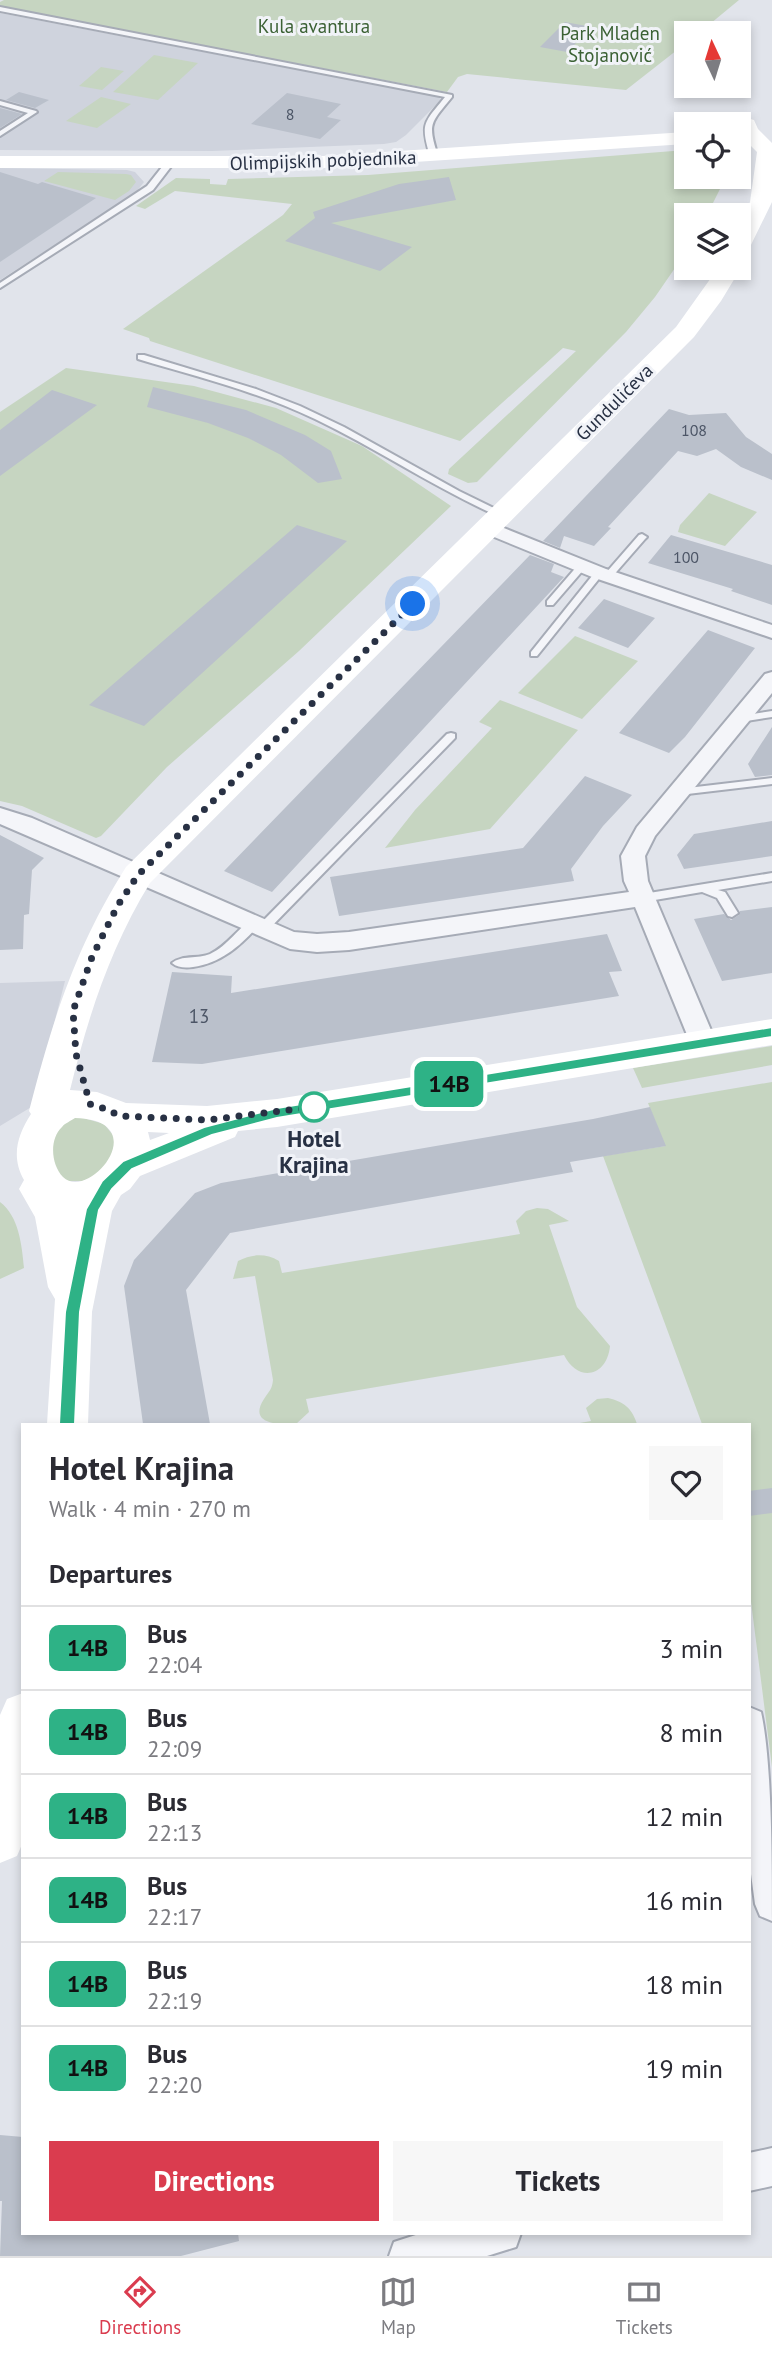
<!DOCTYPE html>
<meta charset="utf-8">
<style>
body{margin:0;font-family:"PT Sans",sans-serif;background:#f7f7f7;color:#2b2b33;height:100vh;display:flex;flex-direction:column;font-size:26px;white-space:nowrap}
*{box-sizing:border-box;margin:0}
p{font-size:23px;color:#7c7c81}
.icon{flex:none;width:38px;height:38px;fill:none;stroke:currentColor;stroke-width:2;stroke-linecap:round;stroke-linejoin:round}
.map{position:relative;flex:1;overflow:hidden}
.side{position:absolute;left:21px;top:1423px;width:730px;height:812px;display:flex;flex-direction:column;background:#fff;border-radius:0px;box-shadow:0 4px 10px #0003}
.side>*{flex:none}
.badge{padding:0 14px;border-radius:10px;font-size:24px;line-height:46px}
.needle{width:46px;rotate:356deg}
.fabs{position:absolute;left:674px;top:21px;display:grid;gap:14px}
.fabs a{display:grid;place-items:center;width:77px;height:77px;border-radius:0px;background:#fff;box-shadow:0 4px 10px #0003;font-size:35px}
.you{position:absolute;width:35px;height:35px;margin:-18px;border:5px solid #fff;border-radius:50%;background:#1a73e8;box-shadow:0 0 0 10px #1a73e833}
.map>.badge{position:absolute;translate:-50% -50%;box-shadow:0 0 0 4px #fff}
h2{padding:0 28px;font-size:26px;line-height:63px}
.round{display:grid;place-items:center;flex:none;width:74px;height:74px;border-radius:0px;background:#f7f7f7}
.head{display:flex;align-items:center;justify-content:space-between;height:119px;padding:0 28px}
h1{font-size:33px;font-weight:700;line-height:52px}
.action{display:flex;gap:14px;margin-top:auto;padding:14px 28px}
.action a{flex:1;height:80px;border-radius:0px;background:#da3c4f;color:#fff;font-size:28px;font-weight:700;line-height:80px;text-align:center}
.action a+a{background:#f7f7f7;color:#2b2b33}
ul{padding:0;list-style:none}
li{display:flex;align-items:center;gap:21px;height:84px;padding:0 28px;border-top:2px solid #e1e1e2}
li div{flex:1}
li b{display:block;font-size:26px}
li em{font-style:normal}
li .badge{min-width:77px;font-weight:700;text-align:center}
.dock{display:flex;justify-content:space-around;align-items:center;height:98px;border-top:2px solid #e1e1e2;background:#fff;font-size:19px;color:#7c7c81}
.dock a{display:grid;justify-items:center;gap:4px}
.dock .current{color:#da3c4f}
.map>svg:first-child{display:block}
.built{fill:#cfd3dd}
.green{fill:#c6d5c1}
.building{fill:#bac0cb}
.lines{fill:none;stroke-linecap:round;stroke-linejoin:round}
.lane-casing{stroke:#a6abb6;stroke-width:4}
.street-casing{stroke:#a6abb6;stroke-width:4}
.lane{fill:#f4f5f9;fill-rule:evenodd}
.street{fill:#f4f5f9;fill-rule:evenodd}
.secondary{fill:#fff;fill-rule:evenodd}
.line{fill:#2eb286;stroke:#fff;stroke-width:2}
.walk{stroke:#283144;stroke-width:7;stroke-dasharray:0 12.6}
.stop-dot{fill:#fff;stroke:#2eb286;stroke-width:3.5}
.labels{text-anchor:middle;stroke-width:6;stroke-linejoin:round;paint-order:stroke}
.far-number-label{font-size:16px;fill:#4c5566}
.far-park-label{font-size:19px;fill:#3b6134;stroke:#f1f3f8}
.far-street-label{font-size:19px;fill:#283144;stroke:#f1f3f8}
.number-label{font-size:19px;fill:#4c5566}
.stop-label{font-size:23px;font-weight:bold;fill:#283144;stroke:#f1f3f8}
</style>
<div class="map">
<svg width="772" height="2256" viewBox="0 0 772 2256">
<rect width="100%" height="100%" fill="#e1e4eb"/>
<path class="built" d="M0,13l439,84 2,3 -35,35 -10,7 -12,2 -172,7 -212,-1z
M0,168l127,2 8,2 9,10 -7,9 -29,20 -108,69z
M65,981l-32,125 -33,20v-143z"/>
<path class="green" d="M4,0h735l-40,33h-13v10l-60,47 -159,-16 -9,3 -11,15 -447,-85v-5z
M154,55l44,8 -40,37 -45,-8z
M101,67l23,4 -22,19 -23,-4z
M101,97l30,7 -34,24 -31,-7z
M686,150v27h40l-19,38h-21v37l-31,45 -29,35 -149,150 -9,1 -20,-9 1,-5 127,-118 -13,-3 -103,93 -310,-100 -1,-3 -26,-9 160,-114 9,-11 -117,-13 -30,18 -9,-3 40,-28 34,1v5l16,1 2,-6 140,-4z
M58,172l68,2 5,1 5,7 -7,9 -14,9 -71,-19z
M66,368l128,18 82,22 86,38 89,60 -152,145 -132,116 -66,69 -5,2 -74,-32 -22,-5v-389z
M709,493l48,19 -32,34 -47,-14 2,-7z
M575,636l63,25 -56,58 -64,-26z
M500,700l78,30 -88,99 -105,19 30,-38 77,-82 -13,-6z
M772,1046v19l-130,23 -9,-20z
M772,1082v685l-23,-181v-162h-47l-99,-268 62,-10 -17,-43z
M80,1117l24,7 13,16 -11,30 -23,11h-25l-21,-42 31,-20z
M0,1202c19,14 22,44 24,66l-24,11z
M537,1208l11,1 21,12 -20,4 28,82 33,39c-3,31 -32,37 -46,9l-258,44 3,13 -13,12c-15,1 -49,1 -32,-25 5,-8 8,-9 9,-19l-18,-104 -22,3 5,-18c14,-7 27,-8 41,0l3,12 238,-39 -4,-13 10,-10z
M608,1398c16,4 24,10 29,26h-63l17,-3 -5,-13 11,-9z"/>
<path class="building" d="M565,22l27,5 -25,25 -27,-5z
M19,92l30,8 -14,8 -29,-8z
M287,93l54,11 -14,13 14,3 -21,19 -69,-15z
M0,108l22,6 -22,14z
M0,172l38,12 4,-2 54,16 -96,64z
M449,177l7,23 -125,23 81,24 -32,24 -95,-30 30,-23 -2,-6 86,-28z
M153,387l93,23 59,25 26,16 11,28 -24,4 -37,-28 -33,-17 -40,-15 -61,-16z
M52,390l45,15 -97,71v-46z
M669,409l20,6 37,-2 20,24 26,17v26l-31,-13 -25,-18 -19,7 -19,-5 -70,76 3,1 -17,18 -30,-10 -4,12 -17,-7z
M297,525l50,16 -203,185 -55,-21z
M671,535l101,30v40l-41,-14 2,-2 -85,-26z
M530,555l24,9 -3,8 13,5 -292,315 -48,-21z
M604,599l51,19 -27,30 -50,-20z
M708,630l47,18 -70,89 -16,16 -50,-20z
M772,727v48l-17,2 -7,-13z
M585,776l47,19 -29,31 -32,43 3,12 -235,35 -9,-39 193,-29z
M772,821v35l-88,13 -7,-14 17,-21z
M0,835l44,23 -12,12 -3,44 -5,1 -1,34 -23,1z
M772,907v66l-50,8 -28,-62 30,-5 7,6 8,-5 1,-4z
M607,934l15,37 -13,1 10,24 -417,68 -50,-2 20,-90 60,4 -1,17z
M650,1107l16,39 -96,16 3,10 -343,61 -44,57 24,134h-67l-19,-138 10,-26 61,-67 26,-10 372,-64z
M772,1488v25l-23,3v-25z
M0,2135l23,2v96h215l1,8 -58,15h-181l2,-55h-2z"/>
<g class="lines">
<g class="lane-casing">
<path id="lane" d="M0,7l452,88v2c-21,26 -25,26 -14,59l-4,2 -4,-2c-10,-33 -6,-33 15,-59l-445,-86z
M0,101l36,10 1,1 -37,24v-5l28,-18 -28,-8z
M166,162l7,2 -20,26 -153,98v-5l147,-97z
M138,355h6l112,34 44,17 44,21 115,64 49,24 -5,3 -3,-1c-64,-28 -122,-68 -185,-98 -56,-27 -117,-42 -177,-60z
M642,534l5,3 -2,2 -34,39h-6v-4l34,-39z
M582,563l5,3 -2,2 -32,37h-6v-4l32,-37z
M599,570l3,1v4l-65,81h-6v-4l65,-81z
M772,711v6l-32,5 -5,-3 5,-3z
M451,733l4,1v4l-187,192h-8l-2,-3 2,-3 187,-190z
M772,778v6l-93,11 -5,-3 5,-3z
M772,873v8l-54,9 7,2 13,21 -6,4 -4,-1 -11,-18 -15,-6 -59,10 -6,-4 6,-4z
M254,919l6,4 -2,3c-18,20 -37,37 -65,41 -8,1 -15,1 -21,-4 9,-8 26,-4 38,-9 18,-8 29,-28 44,-35z"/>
</g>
<g class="street-casing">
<path id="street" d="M489,522l117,47 166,56v13l-180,-61 -110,-45 -3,-4z
M772,672v21l-117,143 -10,20 3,25 68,161 -4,7 -9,2 -9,-2 -4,-7 -55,-135 -286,43 -32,2 -27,-3 -290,-125v-16l32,10 262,114 23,2 32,-2 280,-40 -5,-11 -3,-25 16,-29 128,-153z
M749,1707l12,5c11,48 11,154 11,209l-12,-5 -5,-12 -6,-45z
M772,2148v38l-23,5v-38z
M422,2233h99l-5,14 -29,9h-98l5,-14z"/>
</g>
<use href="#lane" class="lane"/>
<use href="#street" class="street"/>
<path class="secondary" d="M747,118l7,2 4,9 14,14v59l-23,47 -3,5 -8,2v-31l12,-23 7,-50 -16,-16 -4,-12 3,-4z
M686,132v12l-363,24h-323v-12h323z
M738,265l3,3 -20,33 -27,36 -544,546c-40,65 -62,134 -80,207l27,2 29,11 81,3 70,-7 495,-80v26l-495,82 -39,4 -3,6 -95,39 -10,13 -9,6 -9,16 -20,101 -4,112h-41l8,-125 -7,-12 -13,-70 -16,-28 5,-9c-13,-23 -7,-44 7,-66l-2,-3c24,-92 46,-163 97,-244l550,-540 42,-59h20zM75,1118c81,2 14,85 -12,59 -12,-12 -14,-38 -1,-50 3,-4 9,-6 13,-9zM148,1132l21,1 -19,7z
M23,1693v149l-6,14 -17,7v-148l7,-16z"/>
</g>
<path class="line" d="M772,1027v10l-495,81 -65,17 -80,34 -20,20 -13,21 -19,102 -5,112 -3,5h-10l-3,-5 6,-112 21,-103 16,-28 21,-20 81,-34 73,-19z"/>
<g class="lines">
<path class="walk" d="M314,1107l-107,13 -87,-4 -14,-7 -16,-5 -14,-50 -3,-43 19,-54 26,-52 20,-30 275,-271"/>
</g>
<circle class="stop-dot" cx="314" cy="1107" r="14"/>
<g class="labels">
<g class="far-number-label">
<text x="290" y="120">8</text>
<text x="694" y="436">108</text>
<text x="686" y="563">100</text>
</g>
<g class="far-park-label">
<text x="314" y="33">Kula avantura</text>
<text x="610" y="40">Park Mladen<tspan x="610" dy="22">Stojanović</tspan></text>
</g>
<g class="far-street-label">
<text transform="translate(323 160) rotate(-2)" y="7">Olimpijskih pobjednika</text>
<text transform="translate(614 402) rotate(-45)" y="7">Gundulićeva</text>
</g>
<g class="number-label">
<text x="199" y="1023">13</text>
</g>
<g class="stop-label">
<text x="314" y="1147">Hotel<tspan x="314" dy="26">Krajina</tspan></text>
</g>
</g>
</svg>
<div class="fabs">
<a><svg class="needle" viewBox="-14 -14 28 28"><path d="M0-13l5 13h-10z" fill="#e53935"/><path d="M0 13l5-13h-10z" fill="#7c7c81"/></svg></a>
<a><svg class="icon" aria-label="locate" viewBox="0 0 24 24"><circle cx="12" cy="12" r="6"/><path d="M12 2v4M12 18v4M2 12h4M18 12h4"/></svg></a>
<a><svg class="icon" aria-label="layers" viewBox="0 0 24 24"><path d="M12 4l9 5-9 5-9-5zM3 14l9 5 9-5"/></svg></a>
</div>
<div class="you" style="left:413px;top:604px"></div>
<b class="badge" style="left:449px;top:1084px;background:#2eb286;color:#111">14B</b>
<section class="side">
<div class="head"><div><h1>Hotel Krajina</h1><p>Walk · 4 min · 270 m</p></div><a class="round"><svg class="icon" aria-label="heart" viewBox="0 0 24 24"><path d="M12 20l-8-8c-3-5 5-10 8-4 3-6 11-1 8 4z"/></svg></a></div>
<h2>Departures</h2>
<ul>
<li><span class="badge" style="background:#2eb286;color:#111">14B</span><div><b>Bus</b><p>22:04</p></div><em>3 min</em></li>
<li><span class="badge" style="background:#2eb286;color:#111">14B</span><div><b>Bus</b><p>22:09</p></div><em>8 min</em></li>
<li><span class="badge" style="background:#2eb286;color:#111">14B</span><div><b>Bus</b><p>22:13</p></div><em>12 min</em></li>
<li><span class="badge" style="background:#2eb286;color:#111">14B</span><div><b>Bus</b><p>22:17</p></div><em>16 min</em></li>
<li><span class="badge" style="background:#2eb286;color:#111">14B</span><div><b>Bus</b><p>22:19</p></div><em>18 min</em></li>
<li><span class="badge" style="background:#2eb286;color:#111">14B</span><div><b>Bus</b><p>22:20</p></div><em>19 min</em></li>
</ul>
<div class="action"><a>Directions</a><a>Tickets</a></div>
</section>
</div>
<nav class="dock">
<a class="current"><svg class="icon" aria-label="directions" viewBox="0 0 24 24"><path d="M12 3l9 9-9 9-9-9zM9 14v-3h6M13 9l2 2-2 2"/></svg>Directions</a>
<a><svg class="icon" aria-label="map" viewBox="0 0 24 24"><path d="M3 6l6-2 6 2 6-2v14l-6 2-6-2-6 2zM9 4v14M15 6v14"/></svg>Map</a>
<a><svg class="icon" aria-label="tickets" viewBox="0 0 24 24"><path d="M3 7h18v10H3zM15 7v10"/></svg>Tickets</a>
</nav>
